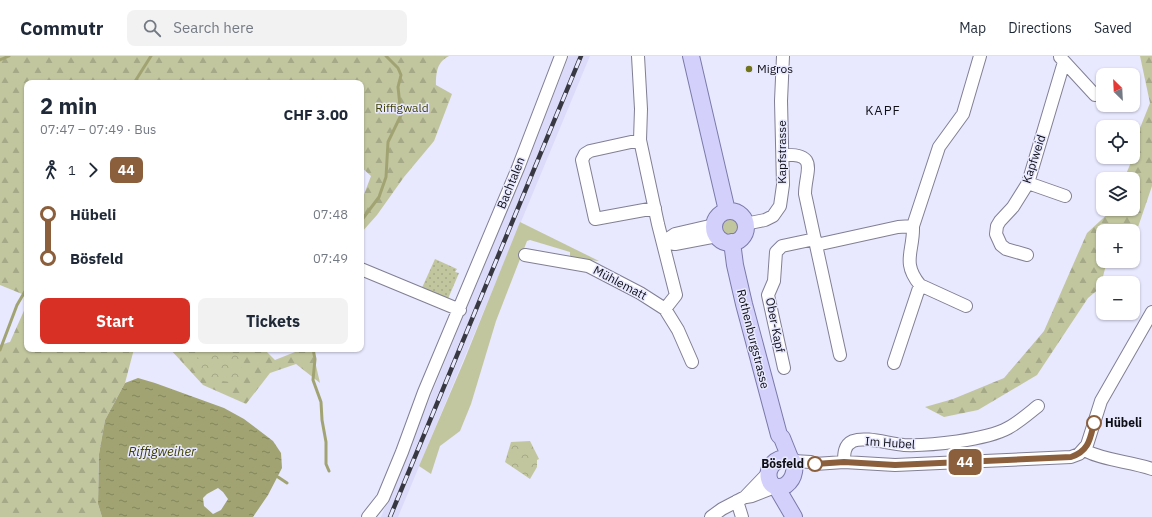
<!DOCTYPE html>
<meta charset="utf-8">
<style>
body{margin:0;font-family:"IBM Plex Sans",sans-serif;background:#f2f2f3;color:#1f2937;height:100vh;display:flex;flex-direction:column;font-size:15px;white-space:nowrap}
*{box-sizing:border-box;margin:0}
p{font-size:13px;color:#747a83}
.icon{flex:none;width:22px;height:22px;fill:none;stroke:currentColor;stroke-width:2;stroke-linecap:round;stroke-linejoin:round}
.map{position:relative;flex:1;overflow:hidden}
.side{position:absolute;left:24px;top:24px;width:340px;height:272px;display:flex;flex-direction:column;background:#fff;border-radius:8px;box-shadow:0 1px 3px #0004}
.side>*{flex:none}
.badge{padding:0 8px;border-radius:6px;font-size:14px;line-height:26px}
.needle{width:26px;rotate:336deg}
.buttons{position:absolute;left:1096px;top:12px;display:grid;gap:8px}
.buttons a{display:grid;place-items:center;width:44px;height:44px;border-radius:8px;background:#fff;box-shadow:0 1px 3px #0004;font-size:20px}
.map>.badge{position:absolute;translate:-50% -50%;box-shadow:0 0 0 2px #fff}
.legs{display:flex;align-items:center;gap:6px;height:44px;padding:0 16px;font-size:13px}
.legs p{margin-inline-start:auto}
.summary{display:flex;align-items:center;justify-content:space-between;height:68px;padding:0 16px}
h1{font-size:22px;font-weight:700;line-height:30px}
.action{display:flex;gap:8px;margin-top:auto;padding:8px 16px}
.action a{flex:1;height:46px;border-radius:8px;background:#d93025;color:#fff;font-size:16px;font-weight:700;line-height:46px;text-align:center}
.action a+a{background:#f2f2f3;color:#1f2937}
ul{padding:0 16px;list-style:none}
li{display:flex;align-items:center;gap:14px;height:44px;font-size:15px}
li i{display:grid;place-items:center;width:6px;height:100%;margin:0 5px;background:currentColor}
li i::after{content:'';width:10px;height:10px;margin:-5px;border:3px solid;border-radius:50%;background:#fff}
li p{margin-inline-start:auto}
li:first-child i{background:linear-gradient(#0000 50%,currentColor 0)}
li:last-child i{background:linear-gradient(currentColor 50%,#0000 0)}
header{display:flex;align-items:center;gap:24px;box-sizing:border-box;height:56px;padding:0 20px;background:#fff;border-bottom:1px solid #e0e1e3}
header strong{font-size:19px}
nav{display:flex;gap:22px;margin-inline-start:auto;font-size:14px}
.search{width:280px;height:36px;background:#f2f2f3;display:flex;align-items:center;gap:10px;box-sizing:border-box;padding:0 14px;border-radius:8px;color:#747a83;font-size:15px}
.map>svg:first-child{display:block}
.built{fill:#dcdcfa}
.grass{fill:#c2c69e}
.forest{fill:url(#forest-firs)}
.park{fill:url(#park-crowns)}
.garden{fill:url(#garden-dots)}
.water{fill:url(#water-ripples);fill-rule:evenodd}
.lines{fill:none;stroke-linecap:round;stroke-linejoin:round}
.stream{stroke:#a1a472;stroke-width:3}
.minor-casing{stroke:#807f94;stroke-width:14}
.major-casing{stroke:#7b79a9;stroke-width:18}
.minor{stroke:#fff;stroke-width:12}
.major{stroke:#d3d1fb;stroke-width:16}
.rail-casing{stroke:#383842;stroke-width:4.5}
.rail{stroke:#e8e8ff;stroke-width:3;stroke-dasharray:9;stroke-linecap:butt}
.line-1-casing{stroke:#fff;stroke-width:9}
.line-1{stroke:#8b5e3c;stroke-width:6}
.poi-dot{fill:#71741b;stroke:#e8e8ff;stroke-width:1.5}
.stop-1-dot{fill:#fff;stroke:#8b5e3c;stroke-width:2}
.labels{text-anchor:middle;stroke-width:3;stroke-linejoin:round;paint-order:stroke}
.poi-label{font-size:12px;fill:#0e0e15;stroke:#e8e8ff;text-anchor:start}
.park-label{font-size:12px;fill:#3f4100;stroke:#e8e8ff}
.street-label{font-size:12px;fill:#0e0e15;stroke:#e8e8ff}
.stop-label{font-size:12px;font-weight:bold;fill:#0e0e15;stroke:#e8e8ff;text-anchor:start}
.neighbourhood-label{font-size:13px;letter-spacing:1px;fill:#0e0e15;stroke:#e8e8ff}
.water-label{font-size:13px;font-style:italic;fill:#414303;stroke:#e8e8ff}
</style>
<header>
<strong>Commutr</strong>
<div class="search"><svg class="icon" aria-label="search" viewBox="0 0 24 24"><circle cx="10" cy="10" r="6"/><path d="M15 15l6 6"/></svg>Search here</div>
<nav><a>Map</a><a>Directions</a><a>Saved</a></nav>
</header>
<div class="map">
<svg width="1152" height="461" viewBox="0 0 1152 461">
<defs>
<pattern id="forest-firs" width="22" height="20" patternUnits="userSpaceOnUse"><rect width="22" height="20" fill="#c2c69e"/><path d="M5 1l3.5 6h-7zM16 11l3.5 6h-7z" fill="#a6a987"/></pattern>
<pattern id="park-crowns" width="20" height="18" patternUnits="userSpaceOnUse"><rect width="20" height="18" fill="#c2c69e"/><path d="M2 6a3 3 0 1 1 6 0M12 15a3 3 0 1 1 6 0" fill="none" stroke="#a6a987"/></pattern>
<pattern id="garden-dots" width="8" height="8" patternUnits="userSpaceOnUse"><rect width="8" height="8" fill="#c2c69e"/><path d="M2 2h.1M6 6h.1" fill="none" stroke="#a6a987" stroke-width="1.8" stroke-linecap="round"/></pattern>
<pattern id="water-ripples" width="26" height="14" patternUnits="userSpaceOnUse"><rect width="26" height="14" fill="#a1a472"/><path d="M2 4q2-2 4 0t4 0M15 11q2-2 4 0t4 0" fill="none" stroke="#82845c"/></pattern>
</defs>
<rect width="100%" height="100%" fill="#e8e8ff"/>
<path class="built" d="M569,0h21l-192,461h-17l131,-319z"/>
<path class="grass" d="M721 171a9 9 0 1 1 18 0a9 9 0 1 1-18 0Z
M520,166l79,39 -29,-3v-6l-40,-12 -3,1 -31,80 -25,83 -11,27 -20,15 -9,28 -12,-8 45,-105z"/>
<path class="forest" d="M0,0h449c-12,6 -13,16 -13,29l16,9 -18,47 -30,36 -27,38 -16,18v-33l2,-3 8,-21 -10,-9v-84h-334v213l-27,-11z
M1140,0h12v130l-15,44 -4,2v-1h-30v30h4l-7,27 -12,10 -51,77 -59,35 -34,7 -19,-10 28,-8 51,-21 40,-47 43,-98 26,-24h20v-30h-9l10,-24 4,-22 12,-30z
M27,248v45h107l-9,34 -20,37 -6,34 -1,50 4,13h-102v-172l10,-3z
M170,293h94l11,11 20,-8 1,-3h20l-2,8 6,26 -24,-19 -26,9 -24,31 -43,-19z"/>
<path class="park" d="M205,293l38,7 -4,27 -34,-4 -14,-14z
M530,385l9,18 -2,1v7l-7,12 -25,-17 6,-20z"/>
<path class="garden" d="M435,203l22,10 -2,3 4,1 -12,28 -26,-11z"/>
<path class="water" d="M138,322l17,5 69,25 20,11 29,22 8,12 1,15 -14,27 -15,22h-151l-4,-13 1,-50 6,-34 20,-37zM218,432l5,4 5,7 -7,11 -8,4 -9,-8 -1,-8 4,-4z"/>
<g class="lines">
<path class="stream" d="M0,4l9,-4
M134,27l17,-27
M361,165l18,-24 7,-20 2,-35 13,-27 -3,-28 3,-12 -3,-7 -12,-12
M313,293l2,10 -2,21 8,22 1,18 4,22v22l3,7
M0,294l17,-45 10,-17
M278,421l9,6"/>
<g class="minor-casing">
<path id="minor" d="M638,0l3,53 -1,31 18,84 18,71 -11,14 13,21 14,32
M1060,1l35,38
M640,84l-50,11 -5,3 -3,6 13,59 60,-11
M783,99c37,-2 22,17 22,39l11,51 82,-18 15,-1c1,25 -12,36 7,59l46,21
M1028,127l37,13
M745,168l20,-4 8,-4 7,-10 3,-21 -2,-84 2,-45
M913,170l26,-79 24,-33 17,-58
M663,186l12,2 42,-8
M663,186l12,-8 39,-9
M816,189l24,110
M525,199l63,11 52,27 25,16
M1027,199l-21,-6 -5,-4 -5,-11 1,-8 3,-5 13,-14 15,-24 36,-121
M361,213l99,41
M894,307l26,-78
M784,312l-16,-73 6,-14 2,-29 6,-6 33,-7
M1084,394c21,11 45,11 68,19
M793,405l18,1 4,2 29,-2 51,3 176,-8 8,-3 8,-9 14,-44 51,-89
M844,406c0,-8 0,-17 9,-21 13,-5 36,3 51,4 26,1 82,-5 104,-17 11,-6 20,-14 30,-22
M746,441l6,-1 23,-9
M737,445l5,16
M368,461l15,-19 19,-46 22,-60 94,-224 43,-112
M711,461l11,-8 23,-12 23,-24"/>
</g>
<g class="major-casing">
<path id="major" d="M691,0l36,155
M714 171a16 16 0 1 1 32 0a16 16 0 1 1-32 0Z
M732,186l3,23 9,39 35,131 3,3 8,20
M783,402h7c4,4 5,9 4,14 -1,6 -4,10 -8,13 -19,10 -26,-21 -3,-27z
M777,432l17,29"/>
</g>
<use href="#minor" class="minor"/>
<use href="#major" class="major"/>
<g class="rail-casing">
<path id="rail" d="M390,461l191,-461"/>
</g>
<use href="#rail" class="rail"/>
</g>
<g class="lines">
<g class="line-1-casing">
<path id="line-1" d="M815,408l29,-2 51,3 176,-8c18,-6 19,-18 23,-34"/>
</g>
<use href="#line-1" class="line-1"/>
</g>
<circle class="poi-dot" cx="749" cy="13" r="4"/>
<g class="stop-1-dot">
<circle cx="1094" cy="367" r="7"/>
<circle cx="815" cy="408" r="7"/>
</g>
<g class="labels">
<g class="poi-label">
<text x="757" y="17">Migros</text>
</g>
<g class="park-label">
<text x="402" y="56">Riffigwald</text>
</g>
<g class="street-label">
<text transform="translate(782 96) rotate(-90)" y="4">Kapfstrasse</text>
<text transform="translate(1034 103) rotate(-72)" y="4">Kapfweid</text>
<text transform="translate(511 127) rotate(-68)" y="4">Bachtalen</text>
<text transform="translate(620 227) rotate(28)" y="4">Mühlematt</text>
<text transform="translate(775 269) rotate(79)" y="4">Ober-Kapf</text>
<text transform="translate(753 283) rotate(76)" y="4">Rothenburgstrasse</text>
<text transform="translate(890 387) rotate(4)" y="4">Im Hubel</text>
</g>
<g class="stop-label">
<text x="1105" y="371">Hübeli</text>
<text x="804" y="412" text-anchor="end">Bösfeld</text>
</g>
<g class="neighbourhood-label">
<text x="883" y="59">KAPF</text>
</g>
<g class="water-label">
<text x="162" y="400">Riffigweiher</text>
</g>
</g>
</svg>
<div class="buttons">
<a><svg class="needle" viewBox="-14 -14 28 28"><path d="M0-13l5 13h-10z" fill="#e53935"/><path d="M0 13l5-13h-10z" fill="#747a83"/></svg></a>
<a><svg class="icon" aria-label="locate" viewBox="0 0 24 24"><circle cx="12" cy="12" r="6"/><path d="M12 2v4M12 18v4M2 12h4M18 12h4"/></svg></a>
<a><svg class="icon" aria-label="layers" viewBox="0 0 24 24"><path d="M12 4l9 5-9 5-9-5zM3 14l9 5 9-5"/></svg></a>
<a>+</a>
<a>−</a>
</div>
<b class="badge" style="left:965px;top:406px;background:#8b5e3c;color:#fff">44</b>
<section class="side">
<div class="summary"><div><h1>2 min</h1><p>07:47 – 07:49 · Bus</p></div><b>CHF 3.00</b></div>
<div class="legs"><svg class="icon" aria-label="walk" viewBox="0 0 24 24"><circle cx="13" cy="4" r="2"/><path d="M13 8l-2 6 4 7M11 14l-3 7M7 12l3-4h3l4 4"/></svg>1<svg class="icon" aria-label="forward" viewBox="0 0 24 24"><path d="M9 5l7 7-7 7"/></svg><b class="badge" style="background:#8b5e3c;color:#fff">44</b></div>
<ul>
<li><i style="color:#8b5e3c"></i><b>Hübeli</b><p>07:48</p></li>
<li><i style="color:#8b5e3c"></i><b>Bösfeld</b><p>07:49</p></li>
</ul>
<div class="action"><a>Start</a><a>Tickets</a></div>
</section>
</div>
